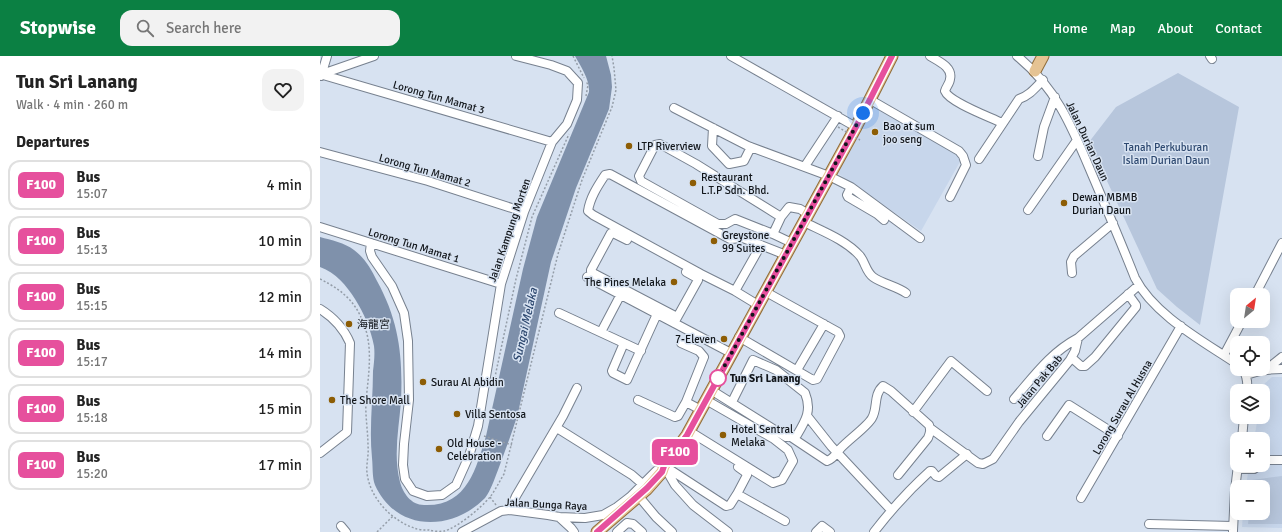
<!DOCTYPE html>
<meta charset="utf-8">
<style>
body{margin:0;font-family:Signika,"Noto Sans SC",sans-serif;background:#f2f2f2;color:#222;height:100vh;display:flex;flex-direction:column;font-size:15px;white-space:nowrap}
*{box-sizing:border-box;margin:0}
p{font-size:13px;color:#767676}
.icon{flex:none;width:22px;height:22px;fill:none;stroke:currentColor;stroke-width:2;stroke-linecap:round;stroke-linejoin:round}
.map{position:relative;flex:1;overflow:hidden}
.panel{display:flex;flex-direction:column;background:#fff;width:320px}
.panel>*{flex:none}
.badge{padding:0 8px;border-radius:6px;font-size:14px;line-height:26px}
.needle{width:26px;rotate:30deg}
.tools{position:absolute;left:910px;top:232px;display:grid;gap:8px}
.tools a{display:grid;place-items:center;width:40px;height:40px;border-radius:8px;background:#fff;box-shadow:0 4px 16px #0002;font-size:20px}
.you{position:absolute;width:20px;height:20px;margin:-10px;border:3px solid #fff;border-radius:50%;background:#1a73e8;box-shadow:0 0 0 6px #1a73e833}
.map>.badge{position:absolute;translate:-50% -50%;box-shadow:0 0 0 2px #fff}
h2{padding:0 16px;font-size:15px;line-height:36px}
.round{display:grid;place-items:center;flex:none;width:42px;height:42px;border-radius:12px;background:#f2f2f2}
.headline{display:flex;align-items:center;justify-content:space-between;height:68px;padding:0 16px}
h1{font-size:19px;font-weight:800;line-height:30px}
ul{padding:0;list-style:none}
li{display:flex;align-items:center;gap:12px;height:50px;margin:0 8px 6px;padding:0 8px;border:2px solid #e0e0e0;border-radius:12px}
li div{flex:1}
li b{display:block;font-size:15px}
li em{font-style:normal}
li .badge{min-width:44px;font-weight:700;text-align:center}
header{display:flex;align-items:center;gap:24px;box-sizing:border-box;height:56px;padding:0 20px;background:#0b8043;color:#fff}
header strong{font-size:19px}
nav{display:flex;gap:22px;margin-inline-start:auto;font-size:14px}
.search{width:280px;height:36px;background:#f2f2f2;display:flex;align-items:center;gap:10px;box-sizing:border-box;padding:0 14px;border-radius:12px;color:#767676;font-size:15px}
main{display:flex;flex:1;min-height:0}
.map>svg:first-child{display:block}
.built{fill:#c7d6eb}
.green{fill:#b7c6dc}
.water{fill:#7f91ab}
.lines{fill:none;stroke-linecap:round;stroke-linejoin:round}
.minor-casing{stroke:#77818f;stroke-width:10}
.major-casing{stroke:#8f6c3a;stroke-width:13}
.path{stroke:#949da8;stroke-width:1.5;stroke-dasharray:2 2;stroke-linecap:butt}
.minor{stroke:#fff;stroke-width:8}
.major{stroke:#e5c393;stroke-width:11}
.path-bridge{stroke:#949da8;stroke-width:1.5;stroke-dasharray:2 2;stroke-linecap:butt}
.line-casing{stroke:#fff;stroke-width:9}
.line{stroke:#e6509d;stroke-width:6}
.walk{stroke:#11151a;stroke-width:4;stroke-dasharray:0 7.2}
.poi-dot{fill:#8d5d05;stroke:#d7e2f1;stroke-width:1.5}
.stop-dot{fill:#fff;stroke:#e6509d;stroke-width:2}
.labels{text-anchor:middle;stroke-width:3;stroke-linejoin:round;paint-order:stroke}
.street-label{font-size:11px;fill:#11151a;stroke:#d7e2f1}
.poi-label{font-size:11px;fill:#11151a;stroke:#d7e2f1;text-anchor:start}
.park-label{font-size:11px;fill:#2e4970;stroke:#d7e2f1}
.stop-label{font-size:11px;font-weight:bold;fill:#11151a;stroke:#d7e2f1;text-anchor:start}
.water-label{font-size:12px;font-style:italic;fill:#2b466d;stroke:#d7e2f1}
</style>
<header>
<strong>Stopwise</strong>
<div class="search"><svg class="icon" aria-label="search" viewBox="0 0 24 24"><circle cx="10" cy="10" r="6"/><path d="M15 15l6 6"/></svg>Search here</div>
<nav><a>Home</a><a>Map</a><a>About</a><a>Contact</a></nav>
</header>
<main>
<section class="panel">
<div class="headline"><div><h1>Tun Sri Lanang</h1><p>Walk · 4 min · 260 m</p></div><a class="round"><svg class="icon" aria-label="heart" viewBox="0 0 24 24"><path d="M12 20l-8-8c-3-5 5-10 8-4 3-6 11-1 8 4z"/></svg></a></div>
<h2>Departures</h2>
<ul>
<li><span class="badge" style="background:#e6509d;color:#fff">F100</span><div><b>Bus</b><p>15:07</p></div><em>4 min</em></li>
<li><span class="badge" style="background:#e6509d;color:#fff">F100</span><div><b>Bus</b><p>15:13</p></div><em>10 min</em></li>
<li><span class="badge" style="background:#e6509d;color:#fff">F100</span><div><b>Bus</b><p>15:15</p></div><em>12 min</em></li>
<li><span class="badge" style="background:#e6509d;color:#fff">F100</span><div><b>Bus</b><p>15:17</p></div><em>14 min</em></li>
<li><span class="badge" style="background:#e6509d;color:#fff">F100</span><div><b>Bus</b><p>15:18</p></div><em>15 min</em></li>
<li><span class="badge" style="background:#e6509d;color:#fff">F100</span><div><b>Bus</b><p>15:20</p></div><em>17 min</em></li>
</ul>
</section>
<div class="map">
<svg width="962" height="476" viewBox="0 0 962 476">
<rect width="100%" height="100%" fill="#d7e2f1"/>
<path class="built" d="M558,44l88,51 -45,80 -85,-59z
M952,321h10v151l-40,-1 1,-14h20v-26h-17l3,-22h14v-26h-9l4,-22h5v-26l1,-7z"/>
<path class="green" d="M858,17l61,34 -39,218 -23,-18 -20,-18 -68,-147 27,-35z
M962,420v48h-34l1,-11h14v-26h-12l1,-7z"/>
<path class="water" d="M255,0h31l5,19 1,12 -3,22 -33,79 -25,74 -33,151c-6,20 -13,38 -20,57 -4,10 -7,20 -13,28 -33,34 -89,34 -110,-13 -3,-8 -2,-18 -3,-27 -3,-29 1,-58 1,-87 1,-8 2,-17 1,-25 -3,-16 -10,-33 -19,-47 -9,-14 -19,-26 -35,-32v-30c11,3 25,6 34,13 11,8 17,19 23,31 22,40 26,75 24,120 -2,27 -8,54 -1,81 3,11 11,23 24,23 43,2 52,-36 62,-69l37,-167 14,-52 52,-125c1,-12 -8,-25 -14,-36z"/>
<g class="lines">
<g class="minor-casing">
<path id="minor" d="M411,0l125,71
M610,0c8,5 23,11 20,23 0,4 -4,8 -5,12 4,11 45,26 57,32
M697,0c41,33 57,76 77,123 14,33 28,66 41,99 19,37 68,63 102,86
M890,0l2,3
M0,18l232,68
M2,18l52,-18
M1,20l6,-20
M549,43l90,52 4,5 3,9 -16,32
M354,52l74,38 81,30 22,11 69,51
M393,72l-1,18 17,18 15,-3 7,-14
M0,96l108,29 96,31
M718,100l6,-29 11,-30
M659,103l40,-60c11,-4 16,-11 24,-19
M485,110l33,-50
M531,131l-4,8 1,2 29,17 7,6
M708,154l49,-70
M484,166c18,9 42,18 56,34 5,6 6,16 13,21 10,7 23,9 33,16
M0,171l181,57
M453,178l8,-17
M307,184l-14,-7h-2l-20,37v2l86,45
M51,187l-1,8 2,6 20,29 12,27 4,28 1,59 -5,44 -1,21 2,14 8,12 14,5 15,-1 14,-10 13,-29 9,-30 23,-142 23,-72 28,-70 15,-18 10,-24 1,-17 -11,-12 -16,-6 -35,-9
M472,187l-19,-9 -38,-15 -9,5h-8l-77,-43 -2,-5 16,-31 5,-1 36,20 85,53 8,-10 11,2 8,5
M752,217l-1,-11 3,-6 39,-33
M267,221l144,76
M415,235l26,-46
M935,239l27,-52
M438,249l-23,-14 -34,-17 -108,-59 -5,-4c2,-13 9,-24 17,-36l5,-1 120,65 13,-1 43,17
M0,253c13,8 24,20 30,34l-3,89 -27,21
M239,257l82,38
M354,267l24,-43 -3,-3 -9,-5
M281,276l20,-38
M419,281l74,43 4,-1 23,-43 -2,-4 -72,-40
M304,287l-12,28 1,2 14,7 30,-66
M361,287l18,8 5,6 -18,45 15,8
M904,299l18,-34
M752,302l9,8h4l10,-9 41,-50v-2l-8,-11
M923,313c4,7 5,13 4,22
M947,313l15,-12
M477,314l27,-46
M926,319c13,-5 23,-6 36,-6
M391,334l75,47 11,-2c9,-15 15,-25 8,-42l-29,-23 -23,-10 -21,42
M694,343c20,-23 36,-46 64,-61
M318,344l37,17 3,-1 8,-14
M593,356l38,-51 36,30
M488,361l23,29 60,64
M237,372l75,47 15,13
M610,372l48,35 5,1 10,-5 26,-37 51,-62 5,-9 3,-13 61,-53
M369,375l84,52 9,-3 11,-19 -5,-11 -14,-11 -68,-39
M727,380l22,-31 49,31
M471,381l36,24c6,-2 9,-7 13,-12 8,-9 28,-23 32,-31 6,-10 1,-23 11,-32l8,5 38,34c2,5 1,8 -1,13l-30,37
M922,383l2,-22
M943,404h19
M344,410l11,19 18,20 35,27
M346,411l60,39 4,-1 7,-11
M418,411l7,5 2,3 -10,19 48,27
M918,413h16l6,-4
M316,437l20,24 16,15
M761,442l100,-172
M190,454l6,-14 47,-80 14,-28
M239,461l12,11 3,4
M829,468l84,2
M21,470l5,6
M913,475l2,-41 3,-25
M142,476l39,-21 9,-1 38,5 11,2 26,1 18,-3 14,-8 13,-10 26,-26
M297,476l10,-9 6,1 9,8
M496,476l6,-6 8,6
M554,476c17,-22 35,-42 56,-61h2l4,5 3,1 28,-23"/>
</g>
<g class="major-casing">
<path id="major" d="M715,15l8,-15
M277,476l50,-43 15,-17 2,-6 23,-31 169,-308 36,-71"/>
</g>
<path class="path" d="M253,0l11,22
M266,40l2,-11 -2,-4
M0,223c26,13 39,26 47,55 5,22 1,45 -1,67 -1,14 2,30 2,45 1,9 -2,18 -1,27 3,25 24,47 47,55 4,2 10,2 15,2 4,1 10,2 15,1 13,-3 37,-23 46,-34 5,-6 9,-15 14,-23l54,-220 24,-74 30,-73 4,-17 -2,-22 -2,-12
M173,330l23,-107 16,-62 37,-83
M164,380l28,9
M170,441l6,8
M57,476l16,-16"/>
<use href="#minor" class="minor"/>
<use href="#major" class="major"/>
<path class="path-bridge" d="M518,71l22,13"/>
</g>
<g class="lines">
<g class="line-casing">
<path id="line" d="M277,476l50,-44 15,-16 2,-6 23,-31 169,-308 36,-71"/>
</g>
<use href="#line" class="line"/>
<path class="walk" d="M398,322l145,-265"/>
</g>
<g class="poi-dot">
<circle cx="555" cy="76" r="4"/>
<circle cx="309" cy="90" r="4"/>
<circle cx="373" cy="127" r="4"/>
<circle cx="744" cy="147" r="4"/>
<circle cx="394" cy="185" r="4"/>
<circle cx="354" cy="226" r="4"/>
<circle cx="29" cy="268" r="4"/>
<circle cx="404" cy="283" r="4"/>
<circle cx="103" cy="326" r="4"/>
<circle cx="12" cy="344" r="4"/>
<circle cx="137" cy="358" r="4"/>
<circle cx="403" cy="379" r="4"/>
<circle cx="119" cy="393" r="4"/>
</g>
<circle class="stop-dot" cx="398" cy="322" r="8"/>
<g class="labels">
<g class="street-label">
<text transform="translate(119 41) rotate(16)" y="4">Lorong Tun Mamat 3</text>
<text transform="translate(768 85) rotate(65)" y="4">Jalan Durian Daun</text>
<text transform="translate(105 114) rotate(16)" y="4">Lorong Tun Mamat 2</text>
<text transform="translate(189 174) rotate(-71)" y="4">Jalan Kampung Morten</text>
<text transform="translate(94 189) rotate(17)" y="4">Lorong Tun Mamat 1</text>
<text transform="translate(719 325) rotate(-50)" y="4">Jalan Pak Bab</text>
<text transform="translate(802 351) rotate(-60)" y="4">Lorong Surau Al Husna</text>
<text transform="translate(226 448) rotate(3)" y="4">Jalan Bunga Raya</text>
</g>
<g class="poi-label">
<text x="563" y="74">Bao at sum<tspan x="563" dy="13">joo seng</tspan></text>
<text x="317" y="94">LTP Riverview</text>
<text x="381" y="125">Restaurant<tspan x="381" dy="13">L.T.P Sdn. Bhd.</tspan></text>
<text x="752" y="145">Dewan MBMB<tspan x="752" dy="13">Durian Daun</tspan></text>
<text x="402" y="183">Greystone<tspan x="402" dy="13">99 Suites</tspan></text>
<text x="346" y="230" text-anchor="end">The Pines Melaka</text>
<text x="37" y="272">海龍宮</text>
<text x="396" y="287" text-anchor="end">7-Eleven</text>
<text x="111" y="330">Surau Al Abidin</text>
<text x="20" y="348">The Shore Mall</text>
<text x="145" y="362">Villa Sentosa</text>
<text x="411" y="377">Hotel Sentral<tspan x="411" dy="13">Melaka</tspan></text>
<text x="127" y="391">Old House -<tspan x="127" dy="13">Celebration</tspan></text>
</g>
<g class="park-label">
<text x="846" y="95">Tanah Perkuburan<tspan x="846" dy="13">Islam Durian Daun</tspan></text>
</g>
<g class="stop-label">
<text x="410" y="326">Tun Sri Lanang</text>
</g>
<g class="water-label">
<text transform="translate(205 269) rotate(-77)" y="4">Sungai Melaka</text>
</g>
</g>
</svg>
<div class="tools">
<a><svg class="needle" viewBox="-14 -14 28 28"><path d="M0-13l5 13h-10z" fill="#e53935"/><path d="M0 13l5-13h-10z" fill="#767676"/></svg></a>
<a><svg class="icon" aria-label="locate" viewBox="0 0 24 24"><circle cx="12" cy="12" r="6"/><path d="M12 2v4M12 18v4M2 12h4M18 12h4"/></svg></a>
<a><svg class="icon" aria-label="layers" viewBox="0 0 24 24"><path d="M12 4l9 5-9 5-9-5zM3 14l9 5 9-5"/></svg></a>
<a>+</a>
<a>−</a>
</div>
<div class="you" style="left:543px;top:57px"></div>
<b class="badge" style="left:355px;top:396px;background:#e6509d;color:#fff">F100</b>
</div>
</main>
